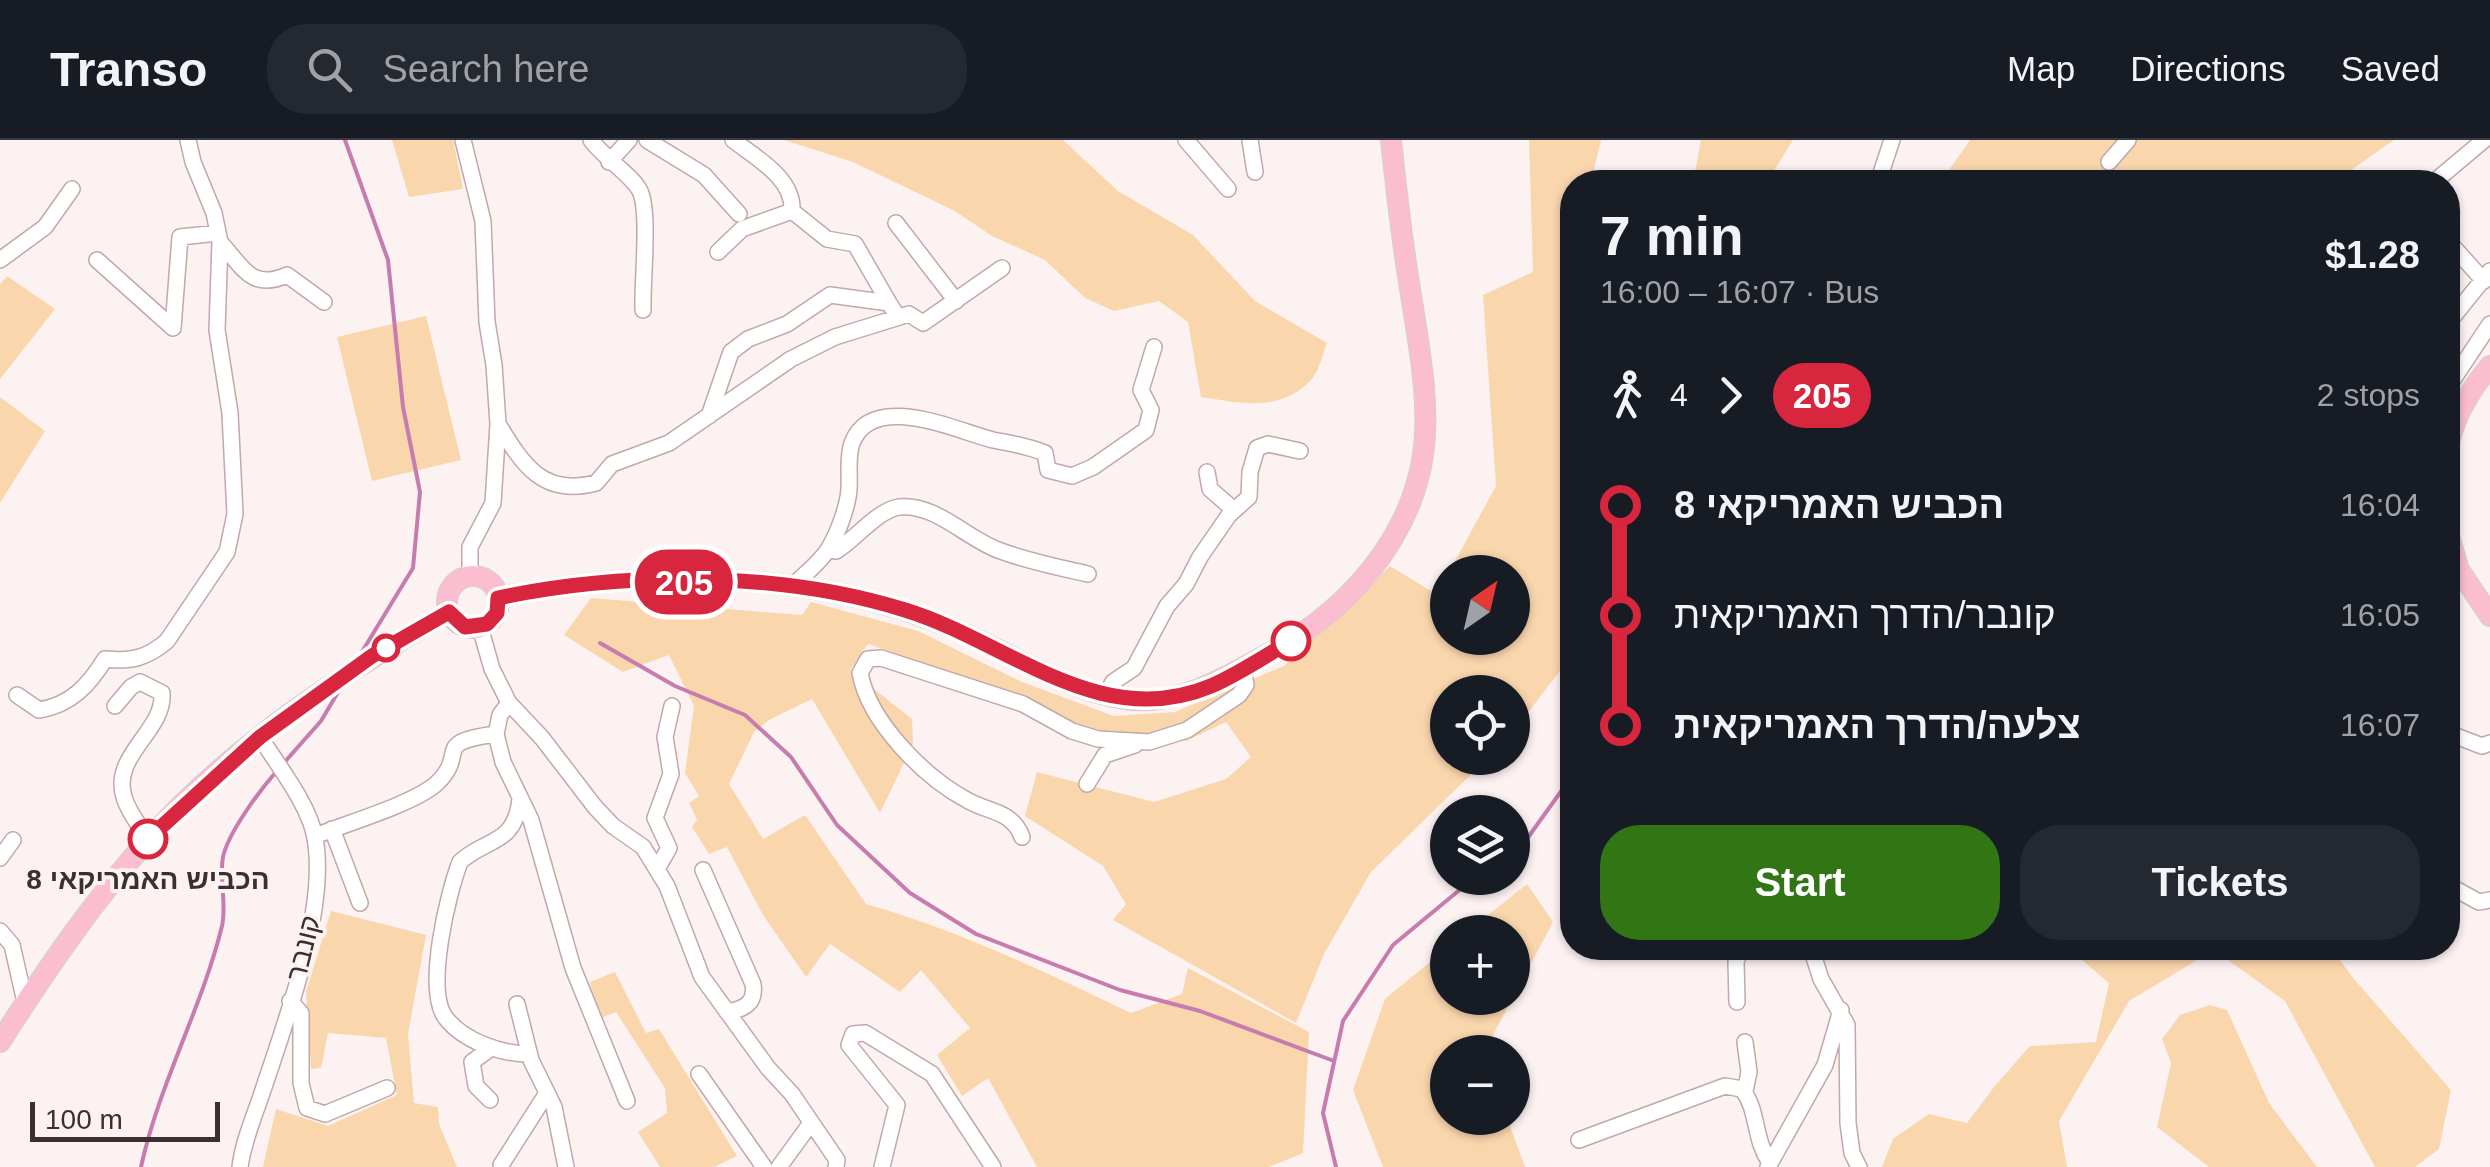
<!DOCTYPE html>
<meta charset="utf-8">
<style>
body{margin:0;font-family:Arial,"Noto Sans Hebrew",sans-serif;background:#242831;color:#f1f3f6;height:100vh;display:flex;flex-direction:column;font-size:38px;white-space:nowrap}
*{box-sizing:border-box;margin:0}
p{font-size:32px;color:#9ea1a6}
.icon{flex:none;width:55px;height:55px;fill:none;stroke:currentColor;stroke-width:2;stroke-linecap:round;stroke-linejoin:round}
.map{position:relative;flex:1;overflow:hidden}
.drawer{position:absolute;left:1560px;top:30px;width:900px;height:790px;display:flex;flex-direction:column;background:#171b24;border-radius:40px;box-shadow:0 2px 8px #0004}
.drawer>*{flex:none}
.badge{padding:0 20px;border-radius:32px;font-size:35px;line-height:65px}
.needle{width:65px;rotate:34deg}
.buttons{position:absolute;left:1430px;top:415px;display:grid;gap:20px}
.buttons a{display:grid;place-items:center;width:100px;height:100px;border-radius:50%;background:#171b24;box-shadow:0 2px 8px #0004;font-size:50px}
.scale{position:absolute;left:30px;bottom:25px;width:190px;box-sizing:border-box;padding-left:10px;border:5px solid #39302f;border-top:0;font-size:28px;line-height:35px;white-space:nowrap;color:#39302f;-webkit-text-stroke:8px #fcf2f1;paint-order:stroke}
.map>.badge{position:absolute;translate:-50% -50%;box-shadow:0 0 0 5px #fff}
.legs{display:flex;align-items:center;gap:15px;height:110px;padding:0 40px;font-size:32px}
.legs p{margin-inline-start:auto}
.summary{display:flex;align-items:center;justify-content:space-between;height:170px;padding:0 40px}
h1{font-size:55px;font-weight:800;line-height:75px}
.button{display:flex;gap:20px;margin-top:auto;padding:20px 40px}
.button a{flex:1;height:115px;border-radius:40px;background:#317515;color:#fff;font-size:40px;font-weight:800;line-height:115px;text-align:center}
.button a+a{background:#242831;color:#f1f3f6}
ul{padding:0 40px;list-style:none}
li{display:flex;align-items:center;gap:35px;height:110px;font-size:38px}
li i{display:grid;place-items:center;width:15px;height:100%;margin:0 12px;background:currentColor}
li i::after{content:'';width:25px;height:25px;margin:-12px;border:8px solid;border-radius:50%;background:#171b24}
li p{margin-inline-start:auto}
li:first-child i{background:linear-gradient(#0000 50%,currentColor 0)}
li:last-child i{background:linear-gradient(currentColor 50%,#0000 0)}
header{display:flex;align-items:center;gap:60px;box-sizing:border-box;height:140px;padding:0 50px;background:#171b24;border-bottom:2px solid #363941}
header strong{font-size:48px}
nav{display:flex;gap:55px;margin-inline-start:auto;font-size:35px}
.search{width:700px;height:90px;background:#242831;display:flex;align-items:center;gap:25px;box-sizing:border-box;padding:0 35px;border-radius:40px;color:#9ea1a6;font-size:38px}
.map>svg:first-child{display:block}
.green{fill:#fad6ad}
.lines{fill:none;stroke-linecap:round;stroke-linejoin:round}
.stream{stroke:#c67caf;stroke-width:4}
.minor-casing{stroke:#c0a9a7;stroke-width:18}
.major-casing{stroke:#d3d1d1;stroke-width:22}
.minor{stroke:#fff;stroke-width:15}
.major{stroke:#fabed0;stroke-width:20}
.line-1-casing{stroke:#fff;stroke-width:22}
.line-1{stroke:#d7263d;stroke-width:15}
.stop-1-dot{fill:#fff;stroke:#d7263d;stroke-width:5}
.labels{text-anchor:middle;stroke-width:8;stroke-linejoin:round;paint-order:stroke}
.stop-label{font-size:28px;font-weight:bold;fill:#39302f;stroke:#fcf2f1}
.street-label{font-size:28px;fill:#39302f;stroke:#fcf2f1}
</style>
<header>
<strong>Transo</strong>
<div class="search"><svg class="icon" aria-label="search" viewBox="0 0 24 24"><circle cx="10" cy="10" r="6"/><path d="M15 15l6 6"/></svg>Search here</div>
<nav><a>Map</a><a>Directions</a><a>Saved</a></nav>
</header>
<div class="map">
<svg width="2490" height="1027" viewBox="0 0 2490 1027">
<rect width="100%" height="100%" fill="#fcf2f1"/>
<path class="green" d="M392,0h61l10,49 -54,8z
M784,0h279l55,51 75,44 62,66 72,42c-4,11 -8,27 -15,36 -30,34 -73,24 -111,18l-13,-75 -29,-21 -45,10 -29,-13 -40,-38 -53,-24 -37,-25 -102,-49z
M1529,0h72l-10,42h-19v473l-59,77 -1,-40h-64v66h40l-117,114 -47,82 -28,69 -183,-103 13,-16 -23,-38 -78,-50 12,-44 117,30 72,-23 25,-22 -25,-35 -40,19 -96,-12 -98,-42 -124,-43 -18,26 62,49 1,25 -33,69 -68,-114 -43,21 -15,12 -25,52 34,55 42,-24 61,89c92,26 179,68 265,109l51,-19 6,-26 121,64 -6,121 -34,14h-232l-49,-89 -26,18 -25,-41 33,-27 -49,-58 -21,22 -70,-48 -24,33 -43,-62 -36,-68 -18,7 -17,-27 5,-7 -8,-17 10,-7 -14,-23 9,-67 -25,-51 -46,17 -59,-37 27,-37 211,17 9,-13 107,29 104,51 92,34 61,-4 109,-46 106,-100 46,28 11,-19 1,63h64v-66h-63l47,-86 -13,-191 50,-23z
M1701,0h92l-26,42h-74z
M1970,0h424l-60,42h-393z
M7,136l48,33 -55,70v-95z
M426,176l35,144 -89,21 -35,-144z
M0,257l45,34 -45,72z
M1527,744l26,38 -69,130h-36v66h59l18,49h-142l-30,-77 32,-91 62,-51 1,50h64v-66h-45z
M331,771l95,24 -18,99 6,69 24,4 1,17 18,43h-194l13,-58 52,17 69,-31 -11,-57 -58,-5 -7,35 -10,1 -5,-77z
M2068,808h263l23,31 97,111 -12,59 -24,18h-40l-90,-166 -71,-51 -85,51 -70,120 8,46h-185l11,-28 36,-25 38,9 27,-36 36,-41 66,-4 13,-59z
M615,832l31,61 13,-4 78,127 -23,11h-54l-22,-35 29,-19 -2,-25 -49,-76 -18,7 -8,-37z
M2210,865l17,5 42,93 48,64h-108l-52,-40 14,-64 -9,-24 18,-24z"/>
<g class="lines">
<path class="stream" d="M345,0l43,120 15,147 17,85 -7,76 -53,87
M600,503l75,43 70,29 46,42 46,68 73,68 66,41 144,56 80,21 134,50
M282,625l39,-44 19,-32
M1512,708l17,-12 43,-60
M141,1027c18,-83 61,-159 81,-241 5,-22 -3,-47 1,-69 5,-24 37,-67 53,-85
M1336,1027l-13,-54 20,-92 50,-76 81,-67"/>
<g class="minor-casing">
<path id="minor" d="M463,0l20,81 4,101 7,43 4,59 -5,79 -23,44v30
M591,0c13,18 41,35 49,51 10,21 2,91 3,119
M647,0l57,35 35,39
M733,0c23,18 61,38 59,71l35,28 28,5 34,59
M1186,0l42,49
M1250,0l5,32
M609,22l20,-22
M2109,22l19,-22
M1878,42l14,-42
M2434,42l50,-42
M896,83l60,78
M2448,101l36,40
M220,102c23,25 31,49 67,33l37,27
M718,112l24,-23 50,-18
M0,120l45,-33 27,-38
M97,120l76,68 7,-91 38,-4
M2448,183l42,-52
M2448,247l42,-63
M709,276l22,-64 17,-13 39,-15 43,-29 59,8 9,14
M498,284c25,41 45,73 98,59l16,-19 57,-21 122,-84 44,-22 74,-23 14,9 79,-55
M1207,332l3,17 24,21
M829,409l7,2c20,-12 40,-40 63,-44 36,-4 67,31 99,43 29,11 59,17 90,24
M792,447c11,-12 29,-25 37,-39 9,-15 19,-42 20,-59 1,-15 -2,-32 3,-46 20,-53 105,-12 141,-3 20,4 31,5 52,13l3,17 24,6 21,-9 53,-37 5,-20 -10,-20 13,-43
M480,487l12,42 17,34 33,35 53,69 18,19 30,21 24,39 35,91 66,91 24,26 45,66 -1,7
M17,555l22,15c32,-5 50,-25 66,-51 26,3 42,-1 62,-18l60,-89 8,-38 -5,-101 -13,-83 3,-88 -6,-29 -21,-51 -5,-22
M1106,555l7,-13 21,-14 33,-62 19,-22 14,-27 29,-42 20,-18 1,-25 7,-24 11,-4 32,7
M509,563l-9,12 -4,19 7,28 28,58 42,148 54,133
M115,566l16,-19 9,-5 22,11c3,38 -51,62 -38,104 4,15 16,29 24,42
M2448,593l34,13 8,-3
M1087,644l18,-29 30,-10
M520,659c-5,47 -35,39 -60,63 -12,31 -35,126 -15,155 18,24 56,37 84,37
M332,689l28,74
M315,696c30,-12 101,-33 122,-53 32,-31 -7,-40 59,-49
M1022,697c-10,-27 -33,-24 -55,-37 -43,-23 -98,-78 -107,-127l8,-14 13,-1 142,46 49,27 26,8 51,3 38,-12 52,-35 7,-10 -3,-17
M0,718l13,-18
M657,729l12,-21 -14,-30 16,-44 -6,-37 7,-31
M703,730l50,114c3,20 -9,25 -26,28
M2448,745l31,17 11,-2
M0,791l12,14 13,57
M1811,808l10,31 26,46 1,98 4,30 7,14
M290,861l11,12v70l6,25 18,6 62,-26
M1737,862l-1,-40 5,-14
M517,864l14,56 23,47 12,60
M1745,902l4,30 -4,19
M699,934l65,93
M490,960l-14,-14 -4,-24 19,-14
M1579,1000l146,-54 17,3c17,22 11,49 28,74
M501,1025l46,-72
M240,1027c3,-25 14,-50 22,-74 23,-70 66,-183 53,-255 -5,-32 -38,-74 -55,-101
M779,1027l32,-44
M882,1027l15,-62 -48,-60 4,-11 12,-1 67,41 61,93
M1768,1027l57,-102 16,-55"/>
</g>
<g class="major-casing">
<path id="major" d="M2448,307c6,-30 22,-57 42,-81
M2448,393l11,37 31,46
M447 462a26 26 0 1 1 52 0a26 26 0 1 1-52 0Z
M498,458c137,-29 308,-28 439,24 64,24 120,67 188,77 54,8 103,-23 148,-48 73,-40 137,-110 150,-196 8,-56 -6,-118 -14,-173 -8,-47 -13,-95 -18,-142
M0,902c45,-70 92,-140 148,-202 84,-94 193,-166 301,-228"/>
</g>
<use href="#minor" class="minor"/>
<use href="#major" class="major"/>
</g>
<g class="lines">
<g class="line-1-casing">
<path id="line-1" d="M148,699l112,-102 112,-81 77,-44 16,15 22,-3 10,-11 1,-15c127,-27 282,-27 407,12 102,31 194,123 306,76 28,-12 54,-30 80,-45"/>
</g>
<use href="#line-1" class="line-1"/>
</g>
<g class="stop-1-dot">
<circle cx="1291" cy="501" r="18"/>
<circle cx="386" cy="508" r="12"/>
<circle cx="148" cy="699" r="18"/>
</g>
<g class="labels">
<g class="stop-label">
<text x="148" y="749">הכביש האמריקאי 8</text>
</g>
<g class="street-label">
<text transform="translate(303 808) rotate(-76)" y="10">קונבר</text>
</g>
</g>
</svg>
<div class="buttons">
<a><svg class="needle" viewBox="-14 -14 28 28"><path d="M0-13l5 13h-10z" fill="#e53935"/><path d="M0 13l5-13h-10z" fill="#9ea1a6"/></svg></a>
<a><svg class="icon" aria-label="locate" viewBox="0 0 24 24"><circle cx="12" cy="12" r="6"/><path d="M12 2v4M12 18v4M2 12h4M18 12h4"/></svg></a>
<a><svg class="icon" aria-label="layers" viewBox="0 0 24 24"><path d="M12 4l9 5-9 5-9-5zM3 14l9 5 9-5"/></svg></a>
<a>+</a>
<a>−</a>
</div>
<div class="scale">100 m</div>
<b class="badge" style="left:684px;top:442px;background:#d7263d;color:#fff">205</b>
<section class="drawer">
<div class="summary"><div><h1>7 min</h1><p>16:00 – 16:07 · Bus</p></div><b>$1.28</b></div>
<div class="legs"><svg class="icon" aria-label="walk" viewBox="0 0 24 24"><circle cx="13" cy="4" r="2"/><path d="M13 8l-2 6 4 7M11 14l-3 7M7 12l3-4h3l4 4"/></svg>4<svg class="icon" aria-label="forward" viewBox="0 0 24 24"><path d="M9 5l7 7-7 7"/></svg><b class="badge" style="background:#d7263d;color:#fff">205</b><p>2 stops</p></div>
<ul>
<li><i style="color:#d7263d"></i><b>הכביש האמריקאי 8</b><p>16:04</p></li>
<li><i style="color:#d7263d"></i><span>קונבר/הדרך האמריקאית</span><p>16:05</p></li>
<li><i style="color:#d7263d"></i><b>צלעה/הדרך האמריקאית</b><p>16:07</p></li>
</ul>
<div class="button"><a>Start</a><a>Tickets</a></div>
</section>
</div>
